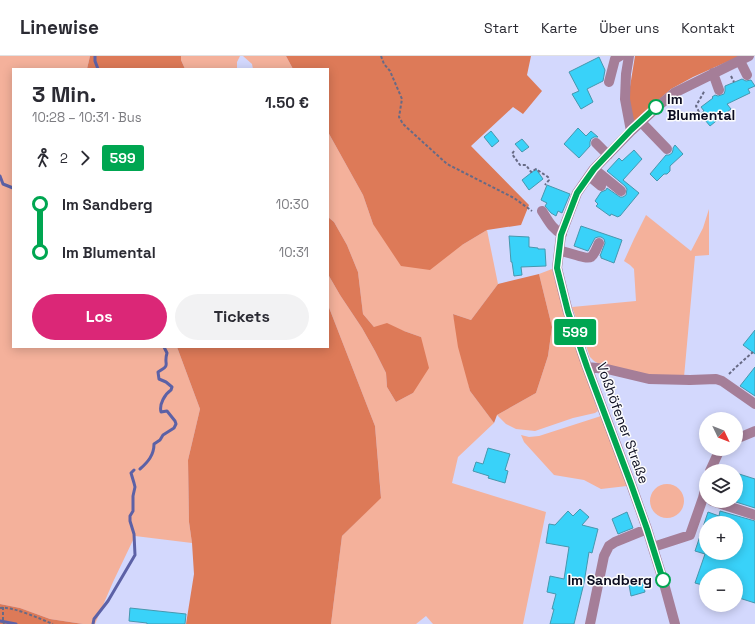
<!DOCTYPE html>
<html lang="de">
<meta charset="utf-8">
<style>
body{margin:0;font-family:"Space Grotesk",sans-serif;background:#f2f2f3;color:#2b2b33;height:100vh;display:flex;flex-direction:column;font-size:15px;white-space:nowrap}
*{box-sizing:border-box;margin:0}
p{font-size:13px;color:#7c7c81}
.icon{flex:none;width:22px;height:22px;fill:none;stroke:currentColor;stroke-width:2;stroke-linecap:round;stroke-linejoin:round}
.map{position:relative;flex:1;overflow:hidden}
.sheet{position:absolute;left:12px;top:12px;width:317px;height:280px;display:flex;flex-direction:column;background:#fff;border-radius:0px;box-shadow:0 2px 10px #0003}
.sheet>*{flex:none}
.badge{padding:0 8px;border-radius:3px;font-size:14px;line-height:26px}
.needle{width:26px;rotate:133deg}
.controls{position:absolute;left:699px;top:356px;display:grid;gap:8px}
.controls a{display:grid;place-items:center;width:44px;height:44px;border-radius:50%;background:#fff;box-shadow:0 2px 10px #0003;font-size:20px}
.map>.badge{position:absolute;translate:-50% -50%;box-shadow:0 0 0 2px #fff}
.legs{display:flex;align-items:center;gap:6px;height:44px;padding:0 20px;font-size:13px}
.legs p{margin-inline-start:auto}
.overview{display:flex;align-items:center;justify-content:space-between;height:68px;padding:0 20px}
h1{font-size:22px;font-weight:800;line-height:30px}
.action{display:flex;gap:8px;margin-top:auto;padding:8px 20px}
.action a{flex:1;height:46px;border-radius:24px;background:#db2777;color:#fff;font-size:16px;font-weight:800;line-height:46px;text-align:center}
.action a+a{background:#f2f2f3;color:#2b2b33}
ul{padding:0 20px;list-style:none}
li{display:flex;align-items:center;gap:14px;height:48px;font-size:15px}
li i{display:grid;place-items:center;width:6px;height:100%;margin:0 5px;background:currentColor}
li i::after{content:'';width:10px;height:10px;margin:-5px;border:3px solid;border-radius:50%;background:#fff}
li p{margin-inline-start:auto}
li:first-child i{background:linear-gradient(#0000 50%,currentColor 0)}
li:last-child i{background:linear-gradient(currentColor 50%,#0000 0)}
header{display:flex;align-items:center;gap:24px;box-sizing:border-box;height:56px;padding:0 20px;background:#fff;border-bottom:1px solid #e1e1e2}
header strong{font-size:19px}
nav{display:flex;gap:22px;margin-inline-start:auto;font-size:14px}
.map>svg:first-child{display:block}
.green{fill:#f4b19b}
.forest{fill:#dd7a58}
.lines{fill:none;stroke-linecap:round;stroke-linejoin:round}
.stream{stroke:#5c61a6;stroke-width:3}
.building{fill:#39d2f9;stroke:#4797ae;fill-rule:evenodd}
.path{stroke:#676a85;stroke-width:2;stroke-dasharray:3 2;stroke-linecap:butt}
.minor{stroke:#a57e98;stroke-width:10}
.line-1-casing{stroke:#fff;stroke-width:9}
.line-1{stroke:#00a651;stroke-width:6}
.stop-1-dot{fill:#fff;stroke:#00a651;stroke-width:2}
.labels{text-anchor:middle;stroke-width:3;stroke-linejoin:round;paint-order:stroke}
.stop-label{font-size:14px;font-weight:bold;fill:#0b0c20;stroke:#fcfcfc;text-anchor:start}
.street-label{font-size:14px;fill:#0b0c20;stroke:#fcfcfc}
</style>
<header>
<strong>Linewise</strong>
<nav><a>Start</a><a>Karte</a><a>Über uns</a><a>Kontakt</a></nav>
</header>
<div class="map">
<svg width="755" height="568" viewBox="0 0 755 568">
<rect width="100%" height="100%" fill="#d3d8fd"/>
<path class="green" d="M0,0h90l-3,13h-74v278h164l23,62 -12,51 1,62 3,21 -57,-7 -22,46 -18,42h-12l-33,-5 -30,-11 -20,-4z
M181,0h59l-3,6v7h-52l-4,-9z
M243,0h43l7,13h-40l-1,-5z
M328,76l35,63 10,29 89,21 25,-15 11,54 -27,36 -18,-6 17,77 24,32 -36,34 -6,26 94,29 -23,112h-90l-7,-8 -10,8h-85l11,-88 39,-39 -6,-71 -47,-121v-28l1,-1 11,19 22,33 13,23 11,22 1,14 9,15 17,-9 8,-56 -17,-6 -30,-4 -11,-13 -5,-42 -11,-27 -13,-23 -6,-5z
M709,153v46l-14,1 -11,121h-31l-54,-13 -5,-3 -4,-4 -18,-50 64,-6 -2,-32 -4,-4 -6,-4 10,-22 12,-24 45,36 12,-23z
M552,213l11,40 35,102 -3,2 -22,5 -38,13 -19,-2 -10,-5 -9,-9 39,-22 12,-37 4,-29 -13,-53z
M601,360l26,70 -26,3 -17,-9 -30,-5 -30,-33 -3,-7 8,2 10,-1z
M650 445a17 17 0 1 1 34 0a17 17 0 1 1-34 0Z"/>
<path class="forest" d="M90,0h91v4l4,9h-98z
M286,0h245l-4,19 15,16 -19,23 -10,-7 -42,39 58,59 -8,20 -34,5 -25,15 -32,25 -29,-4 -28,-42 -10,-29 -35,-63v-63h-35z
M635,0h105l-47,21 -22,12 -38,33 -5,-23z
M328,161l6,5 13,23 11,27 5,42 11,13 13,-4 17,8 17,6 8,31 -16,25 -17,9 -9,-15 -1,-14 -11,-22 -13,-23 -22,-33 -11,-19 -1,1z
M539,218l13,53 -4,29 -12,37 -39,22 -3,8 -24,-32 -12,-44 -5,-33 18,6 27,-36z
M328,249l47,121 6,72 -39,38 -11,88h-145l8,-50 -2,-31 -3,-21 -1,-62 12,-51 -23,-62h151z
M0,548l20,4 30,11 33,5h-83z"/>
<g class="lines">
<path class="stream" d="M95,0v5l3,8
M0,120l3,8 10,4
M140,413c8,-7 14,-14 14,-25l6,-4 3,-5 11,-7 2,-4 -1,-3 -8,-10 -6,1c-2,-8 4,-18 10,-22l1,-3 -6,-5 -7,-3 -1,-7c14,-8 5,-6 9,-19l-3,-6
M0,565l16,3
M93,568l1,-5 14,-18 27,-46 -1,-21 -4,-13v-5l3,-5v-15l2,-9 -1,-4 -3,-10 3,-3"/>
</g>
<path class="building" d="M599,1l6,13 -2,11 -16,8 6,13 -12,7 -9,-15 7,-3 -10,-19z
M742,23l4,2 5,-1 4,6 -7,3 2,4 -23,11 4,5 -21,17 -10,-12 4,-3 -3,-4 12,-9 -1,-1 3,-2 3,1 6,-2 1,-3v-5z
M578,72l8,8 5,-5 7,6h-4l-3,2 -1,3v4l-11,12 -15,-14z
M491,75l8,10 -7,6 -8,-10z
M522,83l7,8 -7,5 -7,-8z
M675,89l8,9 -13,12v5l-3,3h-3l-7,7 -7,-7 16,-19h3l3,-2 1,-3v-2z
M634,94l8,9 -19,21 16,13 -19,23h-1l-1,1 -7,-3 -1,2 -14,-10 2,-2 -3,-3 6,-9 5,-2 1,-2 13,9h3l3,-2 1,-6 -2,-3 -18,-15 12,-13 3,3z
M536,113l7,10 -14,11 -7,-10z
M547,129l23,9 -8,19 -4,-2 -2,5 -5,-3 -6,-7 2,-3 -6,-3z
M581,170l41,14 -8,23 -13,-5v-2h-1l5,-13 -1,-4 -3,-2h-3l-3,1 -7,13 -14,-5z
M509,180l20,1v10l9,1v1h7l1,17 -25,1 1,8 -8,1 -2,-14h-1z
M755,274v24l-12,-9z
M755,311v29l-15,-10z
M488,392l22,6 -5,16 3,1 -3,12 -17,-5 1,-2 -16,-5 3,-9 7,2z
M736,417l19,6v29l-19,-6z
M580,453l9,8 -7,8 16,4 -6,24 -3,-1 -5,31 -10,41h-24l4,-15h-2l4,-15 -9,-2 3,-16 14,3 5,-32 -23,-4 3,-19 6,1 13,-14 5,5z
M720,455l35,10v82l-19,-6v-22h-30v11l-11,-3 10,-29 -10,-3 13,-39 11,4zM706,467h30v30h-30z
M627,456l6,16 -15,6 -6,-15z
M643,526l2,10 -14,4 -2,-11z
M130,552l56,6 -1,10h-38v-1l-18,-2z"/>
<g class="lines">
<path class="path" d="M381,0l3,8 6,7 12,28 -3,18 4,7 44,40 67,34 18,13
M731,20l3,6
M699,56l-3,-6 9,-16
M514,95l-2,3 8,11h6l5,7 5,-3 12,8 1,3 -4,5
M729,318l7,-7 17,-15
M3,551v14l1,3
M0,552c13,-2 40,11 53,16"/>
<path class="minor" d="M629,0l-3,18 -1,25 6,32
M740,5l7,14
M713,17l6,17
M609,26l6,-23 5,-3
M641,66l26,27
M596,87l12,12
M594,113l27,22
M589,120l12,10
M542,155c6,9 10,18 20,23
M559,195c8,0 27,9 32,6 4,-3 6,-10 8,-14
M587,311l20,2 42,10 41,1 26,-1 6,2 33,23
M736,383l19,-8
M710,415l10,-22
M712,445l43,14
M653,491l37,-12 13,-37 3,-12
M590,568l14,-68 5,-10 6,-4 32,-13
M675,568l-12,-44 -16,-51 -16,-45 -44,-117 -19,-55 -11,-44 4,-33 16,-42 16,-23 38,-39 26,-24 17,-14 75,-37"/>
</g>
<g class="lines">
<g class="line-1-casing">
<path id="line-1" d="M656,51l-25,23 -37,39 -17,24 -16,42 -4,33 11,44 19,55 44,117 16,45 16,51"/>
</g>
<use href="#line-1" class="line-1"/>
</g>
<g class="stop-1-dot">
<circle cx="656" cy="51" r="7"/>
<circle cx="663" cy="524" r="7"/>
</g>
<g class="labels">
<g class="stop-label">
<text x="667" y="48">Im<tspan x="667" dy="16">Blumental</tspan></text>
<text x="652" y="529" text-anchor="end">Im Sandberg</text>
</g>
<g class="street-label">
<text transform="translate(623 367) rotate(70)" y="5">Voßhöfener Straße</text>
</g>
</g>
</svg>
<div class="controls">
<a><svg class="needle" viewBox="-14 -14 28 28"><path d="M0-13l5 13h-10z" fill="#e53935"/><path d="M0 13l5-13h-10z" fill="#7c7c81"/></svg></a>
<a><svg class="icon" aria-label="layers" viewBox="0 0 24 24"><path d="M12 4l9 5-9 5-9-5zM3 14l9 5 9-5"/></svg></a>
<a>+</a>
<a>−</a>
</div>
<b class="badge" style="left:575px;top:276px;background:#00a651;color:#fff">599</b>
<section class="sheet">
<div class="overview"><div><h1>3 Min.</h1><p>10:28 – 10:31 · Bus</p></div><b>1.50 €</b></div>
<div class="legs"><svg class="icon" aria-label="walk" viewBox="0 0 24 24"><circle cx="13" cy="4" r="2"/><path d="M13 8l-2 6 4 7M11 14l-3 7M7 12l3-4h3l4 4"/></svg>2<svg class="icon" aria-label="forward" viewBox="0 0 24 24"><path d="M9 5l7 7-7 7"/></svg><b class="badge" style="background:#00a651;color:#fff">599</b></div>
<ul>
<li><i style="color:#00a651"></i><b>Im Sandberg</b><p>10:30</p></li>
<li><i style="color:#00a651"></i><b>Im Blumental</b><p>10:31</p></li>
</ul>
<div class="action"><a>Los</a><a>Tickets</a></div>
</section>
</div>
